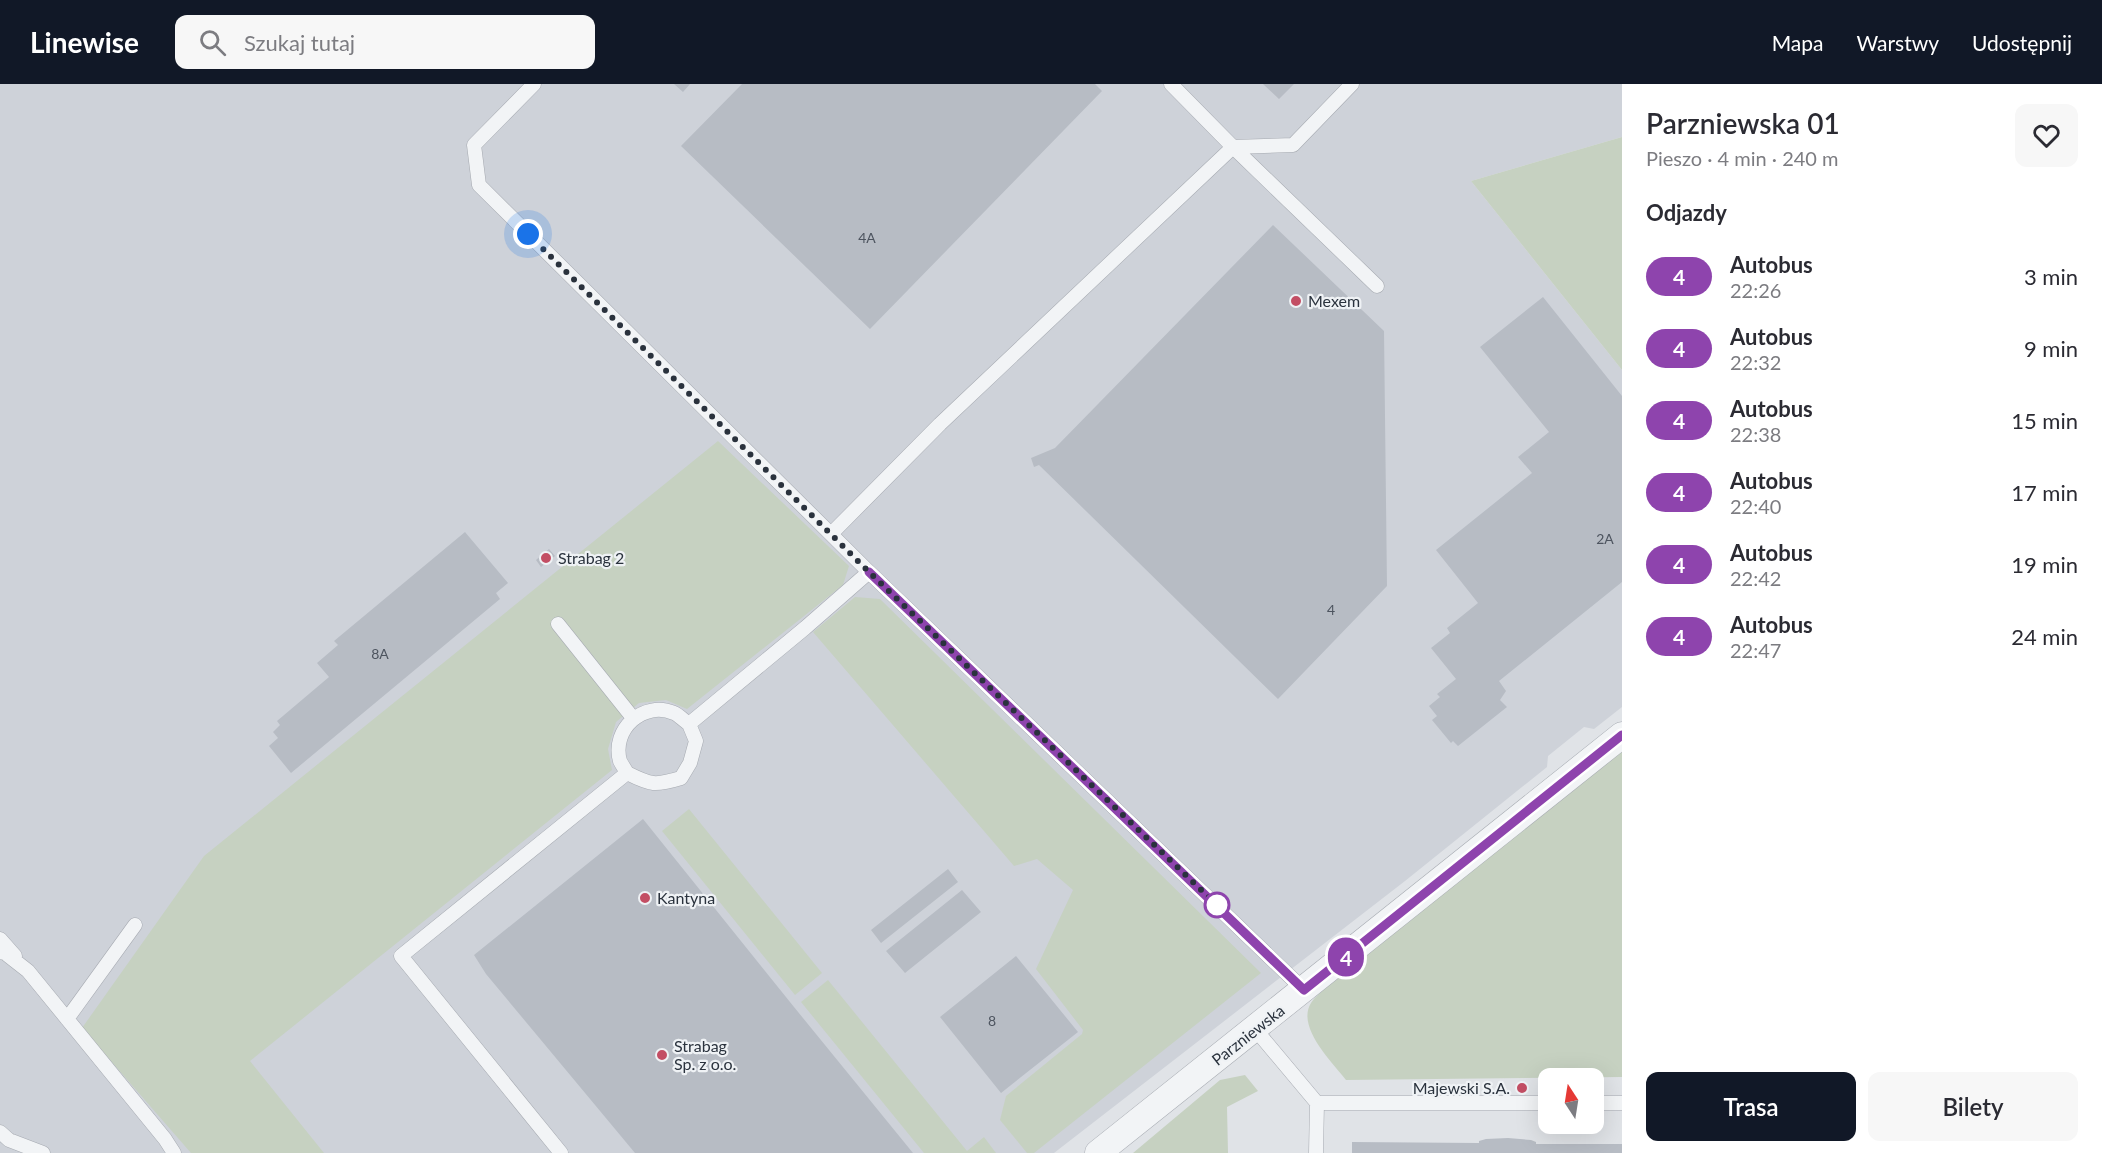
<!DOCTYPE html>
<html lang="pl">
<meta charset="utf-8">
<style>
body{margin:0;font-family:Lato,sans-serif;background:#f7f7f7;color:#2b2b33;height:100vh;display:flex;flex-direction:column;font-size:22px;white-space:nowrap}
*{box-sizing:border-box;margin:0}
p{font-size:20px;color:#7c7c81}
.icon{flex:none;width:33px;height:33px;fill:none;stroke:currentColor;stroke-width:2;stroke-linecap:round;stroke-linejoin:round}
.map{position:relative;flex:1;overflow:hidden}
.side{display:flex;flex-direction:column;background:#fff;width:480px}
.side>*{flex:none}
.badge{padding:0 12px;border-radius:20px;font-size:21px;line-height:39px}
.needle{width:39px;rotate:348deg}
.tools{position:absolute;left:1538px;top:984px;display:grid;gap:12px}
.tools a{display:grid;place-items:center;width:66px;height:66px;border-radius:12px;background:#fff;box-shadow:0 6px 24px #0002;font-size:30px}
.you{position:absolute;width:30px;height:30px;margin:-15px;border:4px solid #fff;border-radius:50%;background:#1a73e8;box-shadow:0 0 0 9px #1a73e833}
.map>.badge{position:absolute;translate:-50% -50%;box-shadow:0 0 0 3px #fff}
h2{padding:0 24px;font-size:22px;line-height:54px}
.round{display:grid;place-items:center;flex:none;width:63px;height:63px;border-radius:12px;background:#f7f7f7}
.overview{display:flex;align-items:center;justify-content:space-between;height:102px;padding:0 24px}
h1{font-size:28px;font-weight:600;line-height:45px}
.action{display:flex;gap:12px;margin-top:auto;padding:12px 24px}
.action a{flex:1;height:69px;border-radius:12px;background:#111827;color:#fff;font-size:24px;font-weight:600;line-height:69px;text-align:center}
.action a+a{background:#f7f7f7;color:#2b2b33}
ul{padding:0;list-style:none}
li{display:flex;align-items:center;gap:18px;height:72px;padding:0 24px}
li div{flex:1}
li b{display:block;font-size:22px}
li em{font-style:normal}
li .badge{min-width:66px;font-weight:700;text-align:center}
header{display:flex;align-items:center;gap:36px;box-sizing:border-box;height:84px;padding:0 30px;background:#111827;color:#fff}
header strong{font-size:28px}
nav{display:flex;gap:33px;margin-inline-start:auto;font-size:21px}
.search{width:420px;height:54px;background:#f7f7f7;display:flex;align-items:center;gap:15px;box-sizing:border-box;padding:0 21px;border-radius:12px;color:#7c7c81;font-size:22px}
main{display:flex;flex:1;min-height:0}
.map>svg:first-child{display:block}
.built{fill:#ced2d9}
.green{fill:#c6d1c1}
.building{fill:#b7bcc4}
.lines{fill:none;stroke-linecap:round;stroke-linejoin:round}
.service-casing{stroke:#a6aab1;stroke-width:15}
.minor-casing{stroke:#a6aab1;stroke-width:27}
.service{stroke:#f2f4f6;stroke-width:14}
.minor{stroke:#f2f4f6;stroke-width:26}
.line-casing{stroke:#fff;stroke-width:14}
.line{stroke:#8e44ad;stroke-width:9}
.walk{stroke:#2a323d;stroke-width:6;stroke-dasharray:0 10.8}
.poi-dot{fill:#c34e64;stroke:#eff2f5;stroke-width:2}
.stop-dot{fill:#fff;stroke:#8e44ad;stroke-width:3}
.labels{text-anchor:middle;stroke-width:4.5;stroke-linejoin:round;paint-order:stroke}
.number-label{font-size:14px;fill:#4d545f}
.poi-label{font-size:16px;fill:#2a323d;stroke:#eff2f5;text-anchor:start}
.street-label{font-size:16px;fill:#2a323d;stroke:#eff2f5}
</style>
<header>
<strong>Linewise</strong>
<div class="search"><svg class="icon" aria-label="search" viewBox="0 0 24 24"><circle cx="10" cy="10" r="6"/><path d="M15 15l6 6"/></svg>Szukaj tutaj</div>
<nav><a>Mapa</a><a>Warstwy</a><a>Udostępnij</a></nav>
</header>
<main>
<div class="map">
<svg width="1622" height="1069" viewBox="0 0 1622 1069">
<rect width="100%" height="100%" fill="#e0e3e7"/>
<path class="built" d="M0,0h1622v53l-151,44 151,189v337l-28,22 -10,-2 -36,29 -1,11 -142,114 -351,272h-1054z"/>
<path class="green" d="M1622,53v233l-151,-189z
M718,357l131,125 -6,19 -156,124 -21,-9 -27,3 -23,19 -8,27 4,21 -362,291 74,92h-133l-109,-125 122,-172z
M855,513l25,2 381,374 -227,180h-7l-27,-33 6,-24 76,-62 1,-4 -47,-61 37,-79 -36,-31 -23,7 -201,-234z
M1622,665v328l-276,3c-14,-18 -50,-53 -35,-77 3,-5 9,-10 13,-14z
M689,725l133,164 -27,22 -133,-164z
M828,896l139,171 17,-14 12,16h-72l-123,-151z
M1245,991l13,16 -31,16 1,46h-95l87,-73z"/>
<path class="building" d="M674,0h16l-7,8z
M742,0h353l7,7 -232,238 -189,-183z
M1263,0h31l-15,15z
M1273,141l111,106 3,255 -109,113 -239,-234 -5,2 -3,-9 24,-10z
M1543,213l79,99v186l-123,99 7,10 -6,9 7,7 -49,39 -5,-5 -2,2 -19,-23 5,-4 -8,-10 11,-9 -3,-3 19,-15 -25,-31 19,-15 -3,-5 31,-25 -42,-53 96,-77 -14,-16 31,-25 -69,-85z
M465,448l43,51 -12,10 4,6 -209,174 -22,-27 9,-8 -5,-6 7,-7 -3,-4 52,-44 -12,-14 21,-18 -4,-4z
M549,465l6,7 -14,11 -5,-7z
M643,735l151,188 119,146h-278l-149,-179 -12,-19z
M948,785l10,13 -77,61 -10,-13z
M962,806l19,22 -76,61 -19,-22z
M1016,872l62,76 -77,61 -61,-76z
M1508,1054l23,2 5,2v2h86v9h-270v-11l127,1v-2l7,-2z"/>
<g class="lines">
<g class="service-casing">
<path id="service" d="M534,0l-60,61 5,40 390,387 435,418
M1171,0l62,63 144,139
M831,450l109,-110 293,-277 60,-2 59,-61
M558,540l75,94
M627,689c-2,-4 -5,-8 -7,-12 -9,-32 24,-61 54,-48 5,2 10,8 15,11
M0,855l15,17
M0,868l5,1 23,18 137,168 9,14
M67,935l68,-94
M1255,945l62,74 -1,50
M1317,1019h231
M1593,1019h29
M0,1048l9,8 34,13
M561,1069l-160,-197 226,-183c24,12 28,13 54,5l9,-15 6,-22 -7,-17 116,-96 64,-56"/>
</g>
<g class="minor-casing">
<path id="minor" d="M1098,1069l524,-418"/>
</g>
<use href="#service" class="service"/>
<use href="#minor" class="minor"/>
</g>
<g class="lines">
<g class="line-casing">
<path id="line" d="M869,488l435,418 318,-255"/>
</g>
<use href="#line" class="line"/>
<path class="walk" d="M528,150l341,338 348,333"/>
</g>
<g class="poi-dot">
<circle cx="1296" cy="217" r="6"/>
<circle cx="546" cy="474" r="6"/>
<circle cx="645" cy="814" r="6"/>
<circle cx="662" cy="971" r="6"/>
<circle cx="1522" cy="1004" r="6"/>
</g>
<circle class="stop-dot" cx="1217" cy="821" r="12"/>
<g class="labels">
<g class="number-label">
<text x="867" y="159">4A</text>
<text x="1605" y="460">2A</text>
<text x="1331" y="531">4</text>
<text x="380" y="575">8A</text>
<text x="992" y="942">8</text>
</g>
<g class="poi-label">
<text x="1308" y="223">Mexem</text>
<text x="558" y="480">Strabag 2</text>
<text x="657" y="820">Kantyna</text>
<text x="674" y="968">Strabag<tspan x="674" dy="18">Sp. z o.o.</tspan></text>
<text x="1510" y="1010" text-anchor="end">Majewski S.A.</text>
</g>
<g class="street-label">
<text transform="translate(1248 951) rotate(-38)" y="6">Parzniewska</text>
</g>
</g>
</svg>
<div class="tools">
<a><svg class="needle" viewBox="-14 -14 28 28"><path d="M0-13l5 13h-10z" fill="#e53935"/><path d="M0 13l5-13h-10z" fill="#7c7c81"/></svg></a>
</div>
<div class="you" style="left:528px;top:150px"></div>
<b class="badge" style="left:1346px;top:873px;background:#8e44ad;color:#fff">4</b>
</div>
<section class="side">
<div class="overview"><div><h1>Parzniewska 01</h1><p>Pieszo · 4 min · 240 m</p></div><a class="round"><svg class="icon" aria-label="heart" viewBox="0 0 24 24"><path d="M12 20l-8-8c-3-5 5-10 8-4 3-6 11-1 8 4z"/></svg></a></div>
<h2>Odjazdy</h2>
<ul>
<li><span class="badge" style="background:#8e44ad;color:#fff">4</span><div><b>Autobus</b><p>22:26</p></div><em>3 min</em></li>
<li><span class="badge" style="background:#8e44ad;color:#fff">4</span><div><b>Autobus</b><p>22:32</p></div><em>9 min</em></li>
<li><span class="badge" style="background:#8e44ad;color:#fff">4</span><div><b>Autobus</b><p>22:38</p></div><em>15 min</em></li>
<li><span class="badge" style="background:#8e44ad;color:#fff">4</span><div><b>Autobus</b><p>22:40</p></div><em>17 min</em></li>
<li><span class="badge" style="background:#8e44ad;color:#fff">4</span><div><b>Autobus</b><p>22:42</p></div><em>19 min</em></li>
<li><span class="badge" style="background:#8e44ad;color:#fff">4</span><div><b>Autobus</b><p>22:47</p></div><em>24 min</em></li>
</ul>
<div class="action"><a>Trasa</a><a>Bilety</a></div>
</section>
</main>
